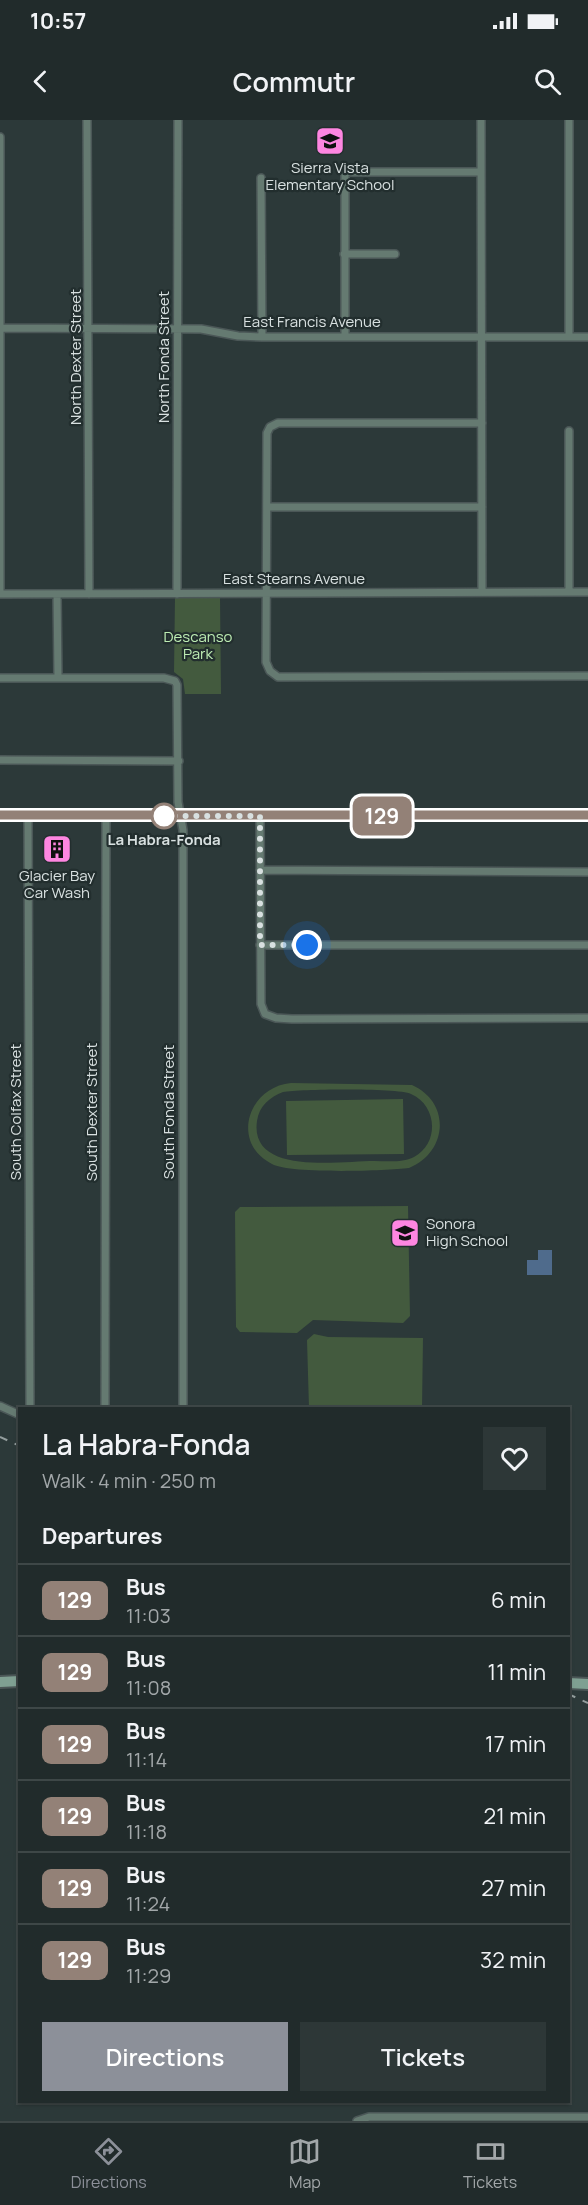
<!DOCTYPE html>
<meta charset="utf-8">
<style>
body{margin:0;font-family:Manrope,sans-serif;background:#2d3737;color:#f1f3f6;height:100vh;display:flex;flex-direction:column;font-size:22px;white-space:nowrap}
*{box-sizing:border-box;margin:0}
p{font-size:20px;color:#a2a7a9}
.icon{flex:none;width:33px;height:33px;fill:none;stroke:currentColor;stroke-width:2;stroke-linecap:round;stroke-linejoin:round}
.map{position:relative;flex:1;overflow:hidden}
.drawer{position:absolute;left:18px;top:1287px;width:552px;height:696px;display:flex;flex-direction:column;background:#212b2b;border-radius:0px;box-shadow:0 2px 4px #0004,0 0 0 2px #3e4747}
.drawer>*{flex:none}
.badge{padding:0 12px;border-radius:9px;font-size:21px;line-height:39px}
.you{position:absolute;width:30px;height:30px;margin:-15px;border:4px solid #fff;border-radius:50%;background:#1a73e8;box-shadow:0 0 0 9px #1a73e833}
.map>.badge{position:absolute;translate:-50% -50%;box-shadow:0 0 0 3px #fff}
h2{padding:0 24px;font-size:22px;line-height:54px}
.round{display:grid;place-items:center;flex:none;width:63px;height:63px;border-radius:0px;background:#2d3737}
.summary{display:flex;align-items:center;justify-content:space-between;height:102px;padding:0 24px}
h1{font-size:28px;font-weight:600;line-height:45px}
.action{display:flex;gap:12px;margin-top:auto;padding:12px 24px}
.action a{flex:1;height:69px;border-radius:0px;background:#8c9099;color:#fff;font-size:24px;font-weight:600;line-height:69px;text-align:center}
.action a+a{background:#2d3737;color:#f1f3f6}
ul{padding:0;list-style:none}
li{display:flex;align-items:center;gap:18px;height:72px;padding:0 24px;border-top:2px solid #3e4747}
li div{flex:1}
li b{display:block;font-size:22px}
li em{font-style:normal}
li .badge{min-width:66px;font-weight:700;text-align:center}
.status{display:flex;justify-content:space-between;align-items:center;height:42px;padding:0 30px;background:#212b2b;direction:ltr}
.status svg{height:16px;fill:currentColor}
header{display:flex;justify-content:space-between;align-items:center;height:78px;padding:0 24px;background:#212b2b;font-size:27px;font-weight:600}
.menu{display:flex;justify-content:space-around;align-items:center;height:84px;border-top:2px solid #3e4747;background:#212b2b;font-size:16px;color:#a2a7a9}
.menu a{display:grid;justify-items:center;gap:3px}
.menu .selected{color:#8c9099}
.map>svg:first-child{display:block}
.green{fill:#435a3e;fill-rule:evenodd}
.water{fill:#4f6b8c}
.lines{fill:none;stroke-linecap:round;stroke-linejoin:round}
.minor-casing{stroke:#4b5757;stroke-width:10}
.secondary-casing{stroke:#4b5757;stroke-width:14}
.minor{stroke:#657a71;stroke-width:7}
.secondary{stroke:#7fa092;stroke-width:10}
.rail{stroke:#939d9d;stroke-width:2;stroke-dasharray:8 8;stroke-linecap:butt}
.line-casing{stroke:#fff;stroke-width:14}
.line{stroke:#938177;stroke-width:9}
.walk{stroke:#d8e0e0;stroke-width:6;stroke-dasharray:0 10.8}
.stop-dot{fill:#fff;stroke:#938177;stroke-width:3}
.labels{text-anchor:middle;stroke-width:4.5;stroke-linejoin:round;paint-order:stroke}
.poi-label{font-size:15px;fill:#d8e0e0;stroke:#222e2e}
.street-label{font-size:15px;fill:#d8e0e0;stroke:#222e2e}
.park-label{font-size:15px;fill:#bdecb3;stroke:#222e2e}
.stop-label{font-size:15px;font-weight:bold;fill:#d8e0e0;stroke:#222e2e}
</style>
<div class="status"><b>10:57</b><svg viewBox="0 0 49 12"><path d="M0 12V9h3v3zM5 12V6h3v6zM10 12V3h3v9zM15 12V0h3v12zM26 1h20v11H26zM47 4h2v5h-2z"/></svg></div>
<header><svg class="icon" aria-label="back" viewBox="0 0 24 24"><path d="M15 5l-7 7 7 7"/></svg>Commutr<svg class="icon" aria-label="search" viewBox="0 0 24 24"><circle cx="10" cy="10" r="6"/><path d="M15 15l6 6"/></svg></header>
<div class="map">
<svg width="588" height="2001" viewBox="0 0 588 2001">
<rect width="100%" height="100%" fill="#2c3939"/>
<path class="green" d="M175,477h45l1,97h-36l-2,-15 -9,-7z
M291,963l121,2c40,18 35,68 -3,83 -24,3 -119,6 -137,-4 -42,-21 -24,-77 19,-81zM283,972c19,-3 115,-4 128,2 26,11 29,49 3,63 -12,6 -27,4 -40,4 -33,0 -125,15 -117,-40 2,-15 13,-24 26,-29z
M403,979l1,55 -117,1 -1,-54z
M408,1086l2,110 -7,7 -90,-3 -16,13 -57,-1 -4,-5 -1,-115 5,-5z
M314,1214l14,3 95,1 -1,70h-113l-2,-68z"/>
<path class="water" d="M538,1130h14v25h-25v-15h11z"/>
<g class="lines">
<g class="minor-casing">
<path id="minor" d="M87,0l2,474
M481,0l1,472
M0,17v457
M261,58l1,159
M344,134h51
M0,208l201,1 37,7 24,1h326
M345,216v-164h136
M569,217v-217
M482,303h-204l-8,4 -3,6 -1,229 4,9 8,6 310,-1
M268,387h214
M569,472v-161
M0,474l588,-2
M57,474l1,83
M177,474l1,-474
M0,558h164l11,3 2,4 1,117 5,28v578
M0,640l179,1
M28,695l2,593
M260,696l1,188 4,10 11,4 16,1 296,-1
M260,750l328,2
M260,825h328
M0,1286l20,9
M105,1288l1,-593
M357,2001l12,-4h219"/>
</g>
<g class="secondary-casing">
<path id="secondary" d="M0,695h588
M0,1562l20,-1
M568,1563l20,1"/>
</g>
<use href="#minor" class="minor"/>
<use href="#secondary" class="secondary"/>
<path class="rail" d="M0,1317l20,9
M568,1574l20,9"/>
</g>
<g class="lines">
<g class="line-casing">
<path id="line" d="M0,695h588"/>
</g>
<use href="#line" class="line"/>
<path class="walk" d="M164,696h96v129h47"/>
</g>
<defs>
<g id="school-square" transform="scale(1.5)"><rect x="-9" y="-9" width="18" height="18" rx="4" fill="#fe86e1" stroke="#222e2e"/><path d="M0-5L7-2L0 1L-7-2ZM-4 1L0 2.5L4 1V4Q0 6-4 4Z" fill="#111"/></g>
<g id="building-square" transform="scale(1.5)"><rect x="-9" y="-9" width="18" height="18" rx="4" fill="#fe86e1" stroke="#222e2e"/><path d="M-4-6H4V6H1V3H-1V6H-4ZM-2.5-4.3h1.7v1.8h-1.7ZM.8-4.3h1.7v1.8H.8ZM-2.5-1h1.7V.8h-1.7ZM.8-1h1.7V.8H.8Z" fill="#111"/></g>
</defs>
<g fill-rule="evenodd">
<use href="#school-square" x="330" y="21"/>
<use href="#building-square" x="57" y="729"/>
<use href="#school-square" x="405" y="1113"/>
</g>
<circle class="stop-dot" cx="164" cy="696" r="12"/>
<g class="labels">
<g class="poi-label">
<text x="330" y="53">Sierra Vista<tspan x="330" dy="17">Elementary School</tspan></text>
<text x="57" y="761">Glacier Bay<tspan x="57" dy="17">Car Wash</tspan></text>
<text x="426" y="1109" text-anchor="start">Sonora<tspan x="426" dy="17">High School</tspan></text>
</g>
<g class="street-label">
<text x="312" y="207">East Francis Avenue</text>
<text transform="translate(76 237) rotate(-90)" y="5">North Dexter Street</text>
<text transform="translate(164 237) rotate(-90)" y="5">North Fonda Street</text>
<text x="294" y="464">East Stearns Avenue</text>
<text transform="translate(16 992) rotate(-90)" y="5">South Colfax Street</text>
<text transform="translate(92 992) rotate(-90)" y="5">South Dexter Street</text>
<text transform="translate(169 992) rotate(-90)" y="5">South Fonda Street</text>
</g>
<g class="park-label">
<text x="198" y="522">Descanso<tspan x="198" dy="17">Park</tspan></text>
</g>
<g class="stop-label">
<text x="164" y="725">La Habra-Fonda</text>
</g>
</g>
</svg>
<div class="you" style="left:307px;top:825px"></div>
<b class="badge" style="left:382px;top:696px;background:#938177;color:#fff">129</b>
<section class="drawer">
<div class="summary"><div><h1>La Habra-Fonda</h1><p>Walk · 4 min · 250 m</p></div><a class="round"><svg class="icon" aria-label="heart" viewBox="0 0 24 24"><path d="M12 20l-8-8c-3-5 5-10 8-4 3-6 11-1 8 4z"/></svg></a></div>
<h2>Departures</h2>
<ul>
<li><span class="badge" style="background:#938177;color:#fff">129</span><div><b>Bus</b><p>11:03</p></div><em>6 min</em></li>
<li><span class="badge" style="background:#938177;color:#fff">129</span><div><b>Bus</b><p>11:08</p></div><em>11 min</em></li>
<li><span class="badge" style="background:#938177;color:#fff">129</span><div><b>Bus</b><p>11:14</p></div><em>17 min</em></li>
<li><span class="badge" style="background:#938177;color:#fff">129</span><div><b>Bus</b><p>11:18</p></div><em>21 min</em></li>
<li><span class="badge" style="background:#938177;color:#fff">129</span><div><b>Bus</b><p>11:24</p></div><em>27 min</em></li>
<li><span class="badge" style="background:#938177;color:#fff">129</span><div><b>Bus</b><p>11:29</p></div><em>32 min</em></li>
</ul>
<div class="action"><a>Directions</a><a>Tickets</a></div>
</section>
</div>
<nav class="menu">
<a class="selected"><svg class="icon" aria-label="directions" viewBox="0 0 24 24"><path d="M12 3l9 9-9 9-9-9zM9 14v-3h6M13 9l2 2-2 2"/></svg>Directions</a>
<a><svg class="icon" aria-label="map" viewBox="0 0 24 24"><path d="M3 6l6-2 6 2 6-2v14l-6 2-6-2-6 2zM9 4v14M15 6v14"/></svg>Map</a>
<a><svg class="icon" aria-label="tickets" viewBox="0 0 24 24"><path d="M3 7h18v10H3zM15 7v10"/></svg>Tickets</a>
</nav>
